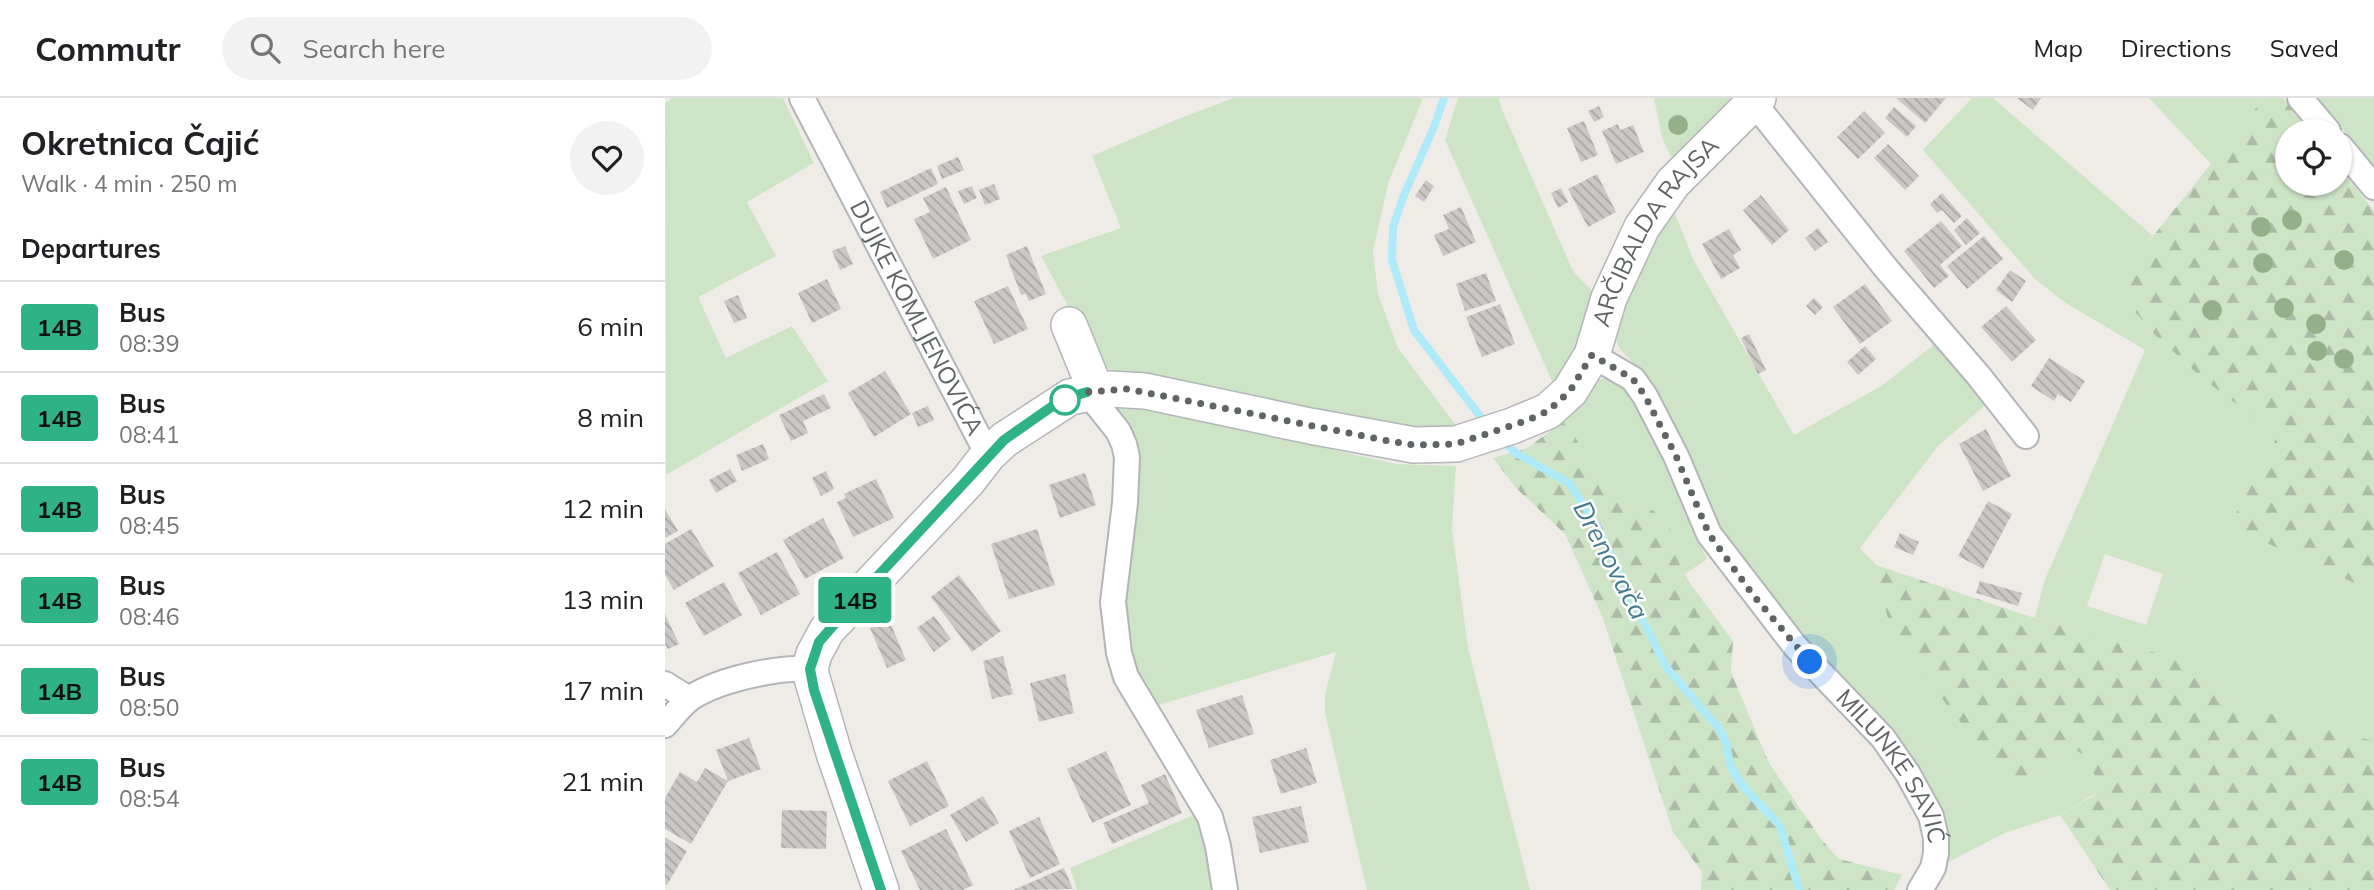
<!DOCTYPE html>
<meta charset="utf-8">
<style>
body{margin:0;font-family:Mulish,sans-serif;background:#f2f2f2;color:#202124;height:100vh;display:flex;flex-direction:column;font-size:26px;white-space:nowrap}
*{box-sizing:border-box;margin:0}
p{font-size:23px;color:#757577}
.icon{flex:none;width:38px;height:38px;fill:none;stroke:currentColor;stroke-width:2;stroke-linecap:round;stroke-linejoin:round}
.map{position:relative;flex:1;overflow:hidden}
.panel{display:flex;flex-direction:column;background:#fff;width:665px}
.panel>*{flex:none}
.badge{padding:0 14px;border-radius:5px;font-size:24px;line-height:46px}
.buttons{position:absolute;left:1610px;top:21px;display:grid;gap:14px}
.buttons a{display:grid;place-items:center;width:77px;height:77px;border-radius:50%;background:#fff;box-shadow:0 2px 5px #0004;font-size:35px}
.you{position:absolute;width:35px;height:35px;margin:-18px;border:5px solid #fff;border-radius:50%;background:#1a73e8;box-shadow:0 0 0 10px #1a73e833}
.map>.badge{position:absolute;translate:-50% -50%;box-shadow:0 0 0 4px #fff}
h2{padding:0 21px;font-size:26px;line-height:63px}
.round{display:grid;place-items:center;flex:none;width:74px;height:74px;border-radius:37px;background:#f2f2f2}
.summary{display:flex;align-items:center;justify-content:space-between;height:119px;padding:0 21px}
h1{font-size:33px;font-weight:700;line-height:52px}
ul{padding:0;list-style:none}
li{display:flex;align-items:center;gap:21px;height:91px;padding:0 21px;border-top:2px solid #e0e0e0}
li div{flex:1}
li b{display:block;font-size:26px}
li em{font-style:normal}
li .badge{min-width:77px;font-weight:700;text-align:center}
header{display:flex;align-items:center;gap:42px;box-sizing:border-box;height:98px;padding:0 35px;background:#fff;border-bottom:2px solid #e0e0e0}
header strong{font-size:33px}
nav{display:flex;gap:38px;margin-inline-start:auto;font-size:24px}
.search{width:490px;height:63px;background:#f2f2f2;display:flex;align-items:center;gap:18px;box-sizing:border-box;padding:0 24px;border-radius:38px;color:#757577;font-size:26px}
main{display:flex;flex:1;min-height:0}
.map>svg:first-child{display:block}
.grass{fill:#cee4c7;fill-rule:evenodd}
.forest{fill:url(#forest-firs)}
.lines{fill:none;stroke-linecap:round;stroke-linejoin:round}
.stream{stroke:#afeaf8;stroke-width:8}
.building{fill:url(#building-back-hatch)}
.street-casing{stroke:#b2b6b8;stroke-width:28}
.secondary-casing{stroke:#b2b6b8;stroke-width:38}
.street{stroke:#fff;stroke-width:24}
.secondary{stroke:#fff;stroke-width:35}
.tree{fill:#94b08a}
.line-casing{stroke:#fff;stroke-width:16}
.line{stroke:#2eb286;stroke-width:10}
.walk{stroke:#5f6466;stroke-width:7;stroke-dasharray:0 12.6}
.stop-dot{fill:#fff;stroke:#2eb286;stroke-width:3.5}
.labels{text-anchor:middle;stroke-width:5;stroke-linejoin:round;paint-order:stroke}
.street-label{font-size:24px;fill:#5f6466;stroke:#fff}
.water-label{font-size:26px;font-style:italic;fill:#427b90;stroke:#fff}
</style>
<header>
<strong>Commutr</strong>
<div class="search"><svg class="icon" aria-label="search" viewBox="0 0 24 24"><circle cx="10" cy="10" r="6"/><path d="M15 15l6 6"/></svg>Search here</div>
<nav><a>Map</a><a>Directions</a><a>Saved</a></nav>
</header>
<main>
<section class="panel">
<div class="summary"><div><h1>Okretnica Čajić</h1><p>Walk · 4 min · 250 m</p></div><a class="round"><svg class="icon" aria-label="heart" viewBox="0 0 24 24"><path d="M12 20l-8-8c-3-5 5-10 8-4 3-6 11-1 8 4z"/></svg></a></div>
<h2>Departures</h2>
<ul>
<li><span class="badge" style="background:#2eb286;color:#111">14B</span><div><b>Bus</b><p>08:39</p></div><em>6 min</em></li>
<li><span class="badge" style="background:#2eb286;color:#111">14B</span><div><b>Bus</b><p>08:41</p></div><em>8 min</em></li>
<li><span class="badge" style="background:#2eb286;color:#111">14B</span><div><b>Bus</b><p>08:45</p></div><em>12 min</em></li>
<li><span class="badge" style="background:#2eb286;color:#111">14B</span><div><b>Bus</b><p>08:46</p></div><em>13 min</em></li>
<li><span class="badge" style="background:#2eb286;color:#111">14B</span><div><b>Bus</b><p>08:50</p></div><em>17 min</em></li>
<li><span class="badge" style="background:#2eb286;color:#111">14B</span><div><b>Bus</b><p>08:54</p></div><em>21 min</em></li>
</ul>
</section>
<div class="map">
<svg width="1709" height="792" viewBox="0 0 1709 792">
<defs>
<pattern id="forest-firs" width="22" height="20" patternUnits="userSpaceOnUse" patternTransform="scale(1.75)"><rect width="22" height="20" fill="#cee4c7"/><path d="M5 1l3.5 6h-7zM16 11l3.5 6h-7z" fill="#aabca5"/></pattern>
<pattern id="building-back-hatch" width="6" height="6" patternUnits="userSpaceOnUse" patternTransform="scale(1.75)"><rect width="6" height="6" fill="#cbc7c4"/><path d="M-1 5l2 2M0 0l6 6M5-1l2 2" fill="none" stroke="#a8a5a3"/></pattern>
</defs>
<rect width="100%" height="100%" fill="#efece8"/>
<path class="grass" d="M8,0h110l31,65 -67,39 29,54 -78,41 28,61 66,-32 36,55 -162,94 -1,-372z
M569,0h189l-35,86 -15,67 5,43 20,54 62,83c-72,5 -160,-27 -232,-40 -43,-8 -85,-13 -127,-24l-60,-111 80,-28 -29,-72 86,-37z
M793,0h41l2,9 72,164 23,24 -7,35 -33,60 -111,-250z
M989,0h82l-61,66 -13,-26z
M1307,0h21l160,138 -40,50 41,48 48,44 77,57 -50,91 145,66v149l-156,-41 -11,-20 -2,-13 -170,-49 9,-36 101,-232 -81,-48 -29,-23 -112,-129zM1440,456l58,20 -17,51 -59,-19z
M1484,0h115l-53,66z
M1651,0h58v67z
M1008,111l21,52 100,174 87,-49 59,-46 48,63 -50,43 -78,102 16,17 15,68 132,145 54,-27 11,6 10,28 -5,10 -33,20 -55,18 -57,29 -3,-32 -9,-29 -39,-68 -91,-90 -82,-107 -70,-151 -35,-37 -4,-11v-14l30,-74z
M947,280l15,8 13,17 42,101 25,55 -22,15 -6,-11 -51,-65 -21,-12 -16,-16 -24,-51 33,-40z
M459,306l273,60 59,2 -4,63 16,119 62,242h-163l-42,-177v-18l11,-43 -181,54 -18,-31 -7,-25 -6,-37 15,-151 -5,-26 -18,-28z
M531,716l11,24 7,52h-137l-7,-22z"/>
<path class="forest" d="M1599,0h19l27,33h-23v53h53v-16l34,43v381l-145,-66 49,-91 -76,-57 -48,-44 -41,-48z
M902,321l24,51 16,16 47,25 15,15 10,37 10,19 44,59 -2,31 38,91 52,76 18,20 63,16 -8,15h-193l1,-18 -29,-40 -71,-216 -37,-82 -49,-46 -23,-30 34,-10z
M1211,467l159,53 170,49 2,13 11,20 156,41v149h-264l-50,-75 33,-19 5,-11 -10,-28 -11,-6 -54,27 -18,1 -114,-146z"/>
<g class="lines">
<path class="stream" d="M779,0l-10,29 -30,68 -11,32 -1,33 22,70 72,94
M835,341l16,14 53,30 25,38 72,146 55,64 5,12 5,25 11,17 38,41 19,64"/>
</g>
<path class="building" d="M1231,0h50l-21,25z
M1352,0h24l-8,12z
M934,8l5,11 -10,5 -6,-11z
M1229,9l22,19 -9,11 -22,-19z
M1199,13l21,22 -27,26 -21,-22z
M919,23l14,34 -17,7 -14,-34z
M953,26l2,6 13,-5 11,27 -28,12 -14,-33z
M1223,46l31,32 -14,14 -31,-32z
M293,59l6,13 -22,9 -5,-13z
M266,70l7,16 -51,24 -7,-16z
M932,76l19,38 -28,15 -20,-38z
M761,82l8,6 -10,16 -9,-6z
M329,86l6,15 -15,6 -6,-15z
M307,88l5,12 -13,6 -6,-13z
M281,89l25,53 -38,19 -19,-40 16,-7 -7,-14z
M896,90l7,14 -10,6 -7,-15z
M1277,95l20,23 -8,7 -12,-13 -5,3 -7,-9z
M1096,97l28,35 -17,15 -29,-35z
M796,109l15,35 -33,14 -9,-21 15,-6 -6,-14z
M1302,120l13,15 -14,12 -12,-15z
M1276,123l21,25 -22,19 9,11 -15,12 -30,-37z
M1153,130l10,14 -13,9 -10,-13z
M1064,131l12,21 -8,5 7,13 -19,11 -19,-35z
M1319,138l19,23 -36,30 -20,-23z
M180,148l8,18 -13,6 -8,-19z
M362,148l19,48 -17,7 -3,-7 -5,1 -15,-40z
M1345,172l16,11 -14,21 -16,-12z
M821,175l10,28 -31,10 -9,-27z
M162,181l14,30 -29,14 -14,-30z
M1200,186l27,37 -32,23 -27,-37z
M343,188l20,43 -34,15 -20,-43z
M73,197l9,23 -13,5 -10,-22z
M1149,200l9,9 -8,8 -9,-9z
M835,206l15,40 -33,13 -16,-40z
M1341,208l30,34 -24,22 -31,-35z
M1084,236l17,36 -8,4 -17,-36z
M1200,248l11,13 -18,16 -11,-13z
M1384,260l36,23 -14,21 -13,-8 -4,7 -23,-15z
M220,273l26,43 -37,23 -26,-44z
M159,296l7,14 -28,13 5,12 -17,8 -12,-26z
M263,308l6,14 -16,7 -6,-14z
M1321,331l25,47 -28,15 -24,-47z
M98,346l6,15 -27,12 -6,-16z
M65,371l7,12 -21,12 -7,-13z
M161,373l8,18 -13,7 -9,-18z
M420,375l11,32 -36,13 -11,-33z
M211,381l18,39 -41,19 -16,-35 9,-4 -2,-4z
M1323,403l24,13 -29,55 -25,-13z
M0,411l13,22 -13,7z
M158,420l21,40 -39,21 -22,-39z
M26,431l23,37 -40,24 -9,-15v-31z
M372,431l18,56 -46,14 -18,-55z
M1235,435l19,9 -6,13 -19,-8z
M112,454l23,42 -39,21 -23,-42z
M294,477l42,56 -29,21 -41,-55z
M1315,483l42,12 -4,13 -42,-13z
M59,484l18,33 -38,21 -19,-33z
M0,516l14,30 -11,5 -3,-5z
M269,518l17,23 -17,13 -17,-24z
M224,522l17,40 -19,8 -17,-40z
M338,558l10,38 -21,5 -9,-38z
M400,576l9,39 -35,9 -9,-39z
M577,597l12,39 -45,14 -13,-38z
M84,640l12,31 -33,12 -12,-31z
M641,650l11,35 -36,11 -11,-34z
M441,653l25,54 -39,18 -25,-54z
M262,663l22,45 -39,20 -22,-45z
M40,670l23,13 -37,63 -26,-15v-31l15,-26 17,10z
M500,676l17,39 -70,31 -9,-21 46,-20 -8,-18z
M318,698l16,27 -33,19 -16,-27z
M636,708l8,36 -49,11 -8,-36z
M117,712l45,1 -1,38 -45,-1z
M374,719l21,47 -30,14 -21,-47z
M281,731l27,56 -10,5h-43l-19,-39z
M0,739l22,14 -20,34 -2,-1z
M399,770l9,21 -60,1z"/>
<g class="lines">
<g class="street-casing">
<g id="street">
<path id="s1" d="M137,0l186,357"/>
<path d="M1635,0l28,33"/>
<path d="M1089,5l131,164 93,108 48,61"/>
<path d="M1675,48l34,41"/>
<path id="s2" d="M927,257l41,24 12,17 31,60 33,78 86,112 88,92 25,36 23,42 5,22v15l-3,15 -13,22"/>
<path d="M422,294l31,39 6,13 3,13 -2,46 -12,99 6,51 7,24 84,140 8,29 7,44"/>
<path d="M0,586l24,15"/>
<path d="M0,627c8,-9 17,-21 27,-28 29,-18 85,-30 118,-28"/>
</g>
</g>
<g class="secondary-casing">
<g id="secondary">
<path d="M404,227l27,66"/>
<path id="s3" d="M216,792l-47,-137 -22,-75 -2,-9 4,-15 13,-24 140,-148 21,-27 16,-15 66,-43 40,-8 35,2 165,35 104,19 42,-1 56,-18 36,-15 22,-20 22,-36 17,-57 33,-71 31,-44 85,-85"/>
</g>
</g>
<use href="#street" class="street"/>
<use href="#secondary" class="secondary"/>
</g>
<g class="tree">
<circle cx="1013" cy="27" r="10"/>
<circle cx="1627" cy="122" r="10"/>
<circle cx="1596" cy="129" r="10"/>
<circle cx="1679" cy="162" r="10"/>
<circle cx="1598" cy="165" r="10"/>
<circle cx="1619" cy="210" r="10"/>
<circle cx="1547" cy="212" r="10"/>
<circle cx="1651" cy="226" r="10"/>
<circle cx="1652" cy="253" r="10"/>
<circle cx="1679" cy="261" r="10"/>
</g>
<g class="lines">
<g class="line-casing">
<path id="line" d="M216,792l-67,-200 -4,-21 9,-27 31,-36 154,-166 50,-35 16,-8 17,-5"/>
</g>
<use href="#line" class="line"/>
<path class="walk" d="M400,302l22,-8 41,-3 261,52 25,4 42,-1 72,-24 20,-9 22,-20 22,-36 41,24 12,17 31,60 33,78 44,61 57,67"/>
</g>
<circle class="stop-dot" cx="400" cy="302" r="14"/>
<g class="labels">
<g class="street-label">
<text dy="8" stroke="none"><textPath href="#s3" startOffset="1316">ARČIBALDA RAJSA</textPath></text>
<text dy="8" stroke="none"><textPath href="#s1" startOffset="248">DUJKE KOMLJENOVIĆA</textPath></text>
<text dy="8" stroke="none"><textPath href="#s2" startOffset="518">MILUNKE SAVIĆ</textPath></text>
</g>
<g class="water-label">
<text transform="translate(946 462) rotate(62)" y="9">Drenovača</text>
</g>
</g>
</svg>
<div class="buttons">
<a><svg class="icon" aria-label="locate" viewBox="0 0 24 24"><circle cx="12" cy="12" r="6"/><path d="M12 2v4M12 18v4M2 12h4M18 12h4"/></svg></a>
</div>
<div class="you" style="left:1145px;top:564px"></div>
<b class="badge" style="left:190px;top:502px;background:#2eb286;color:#111">14B</b>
</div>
</main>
